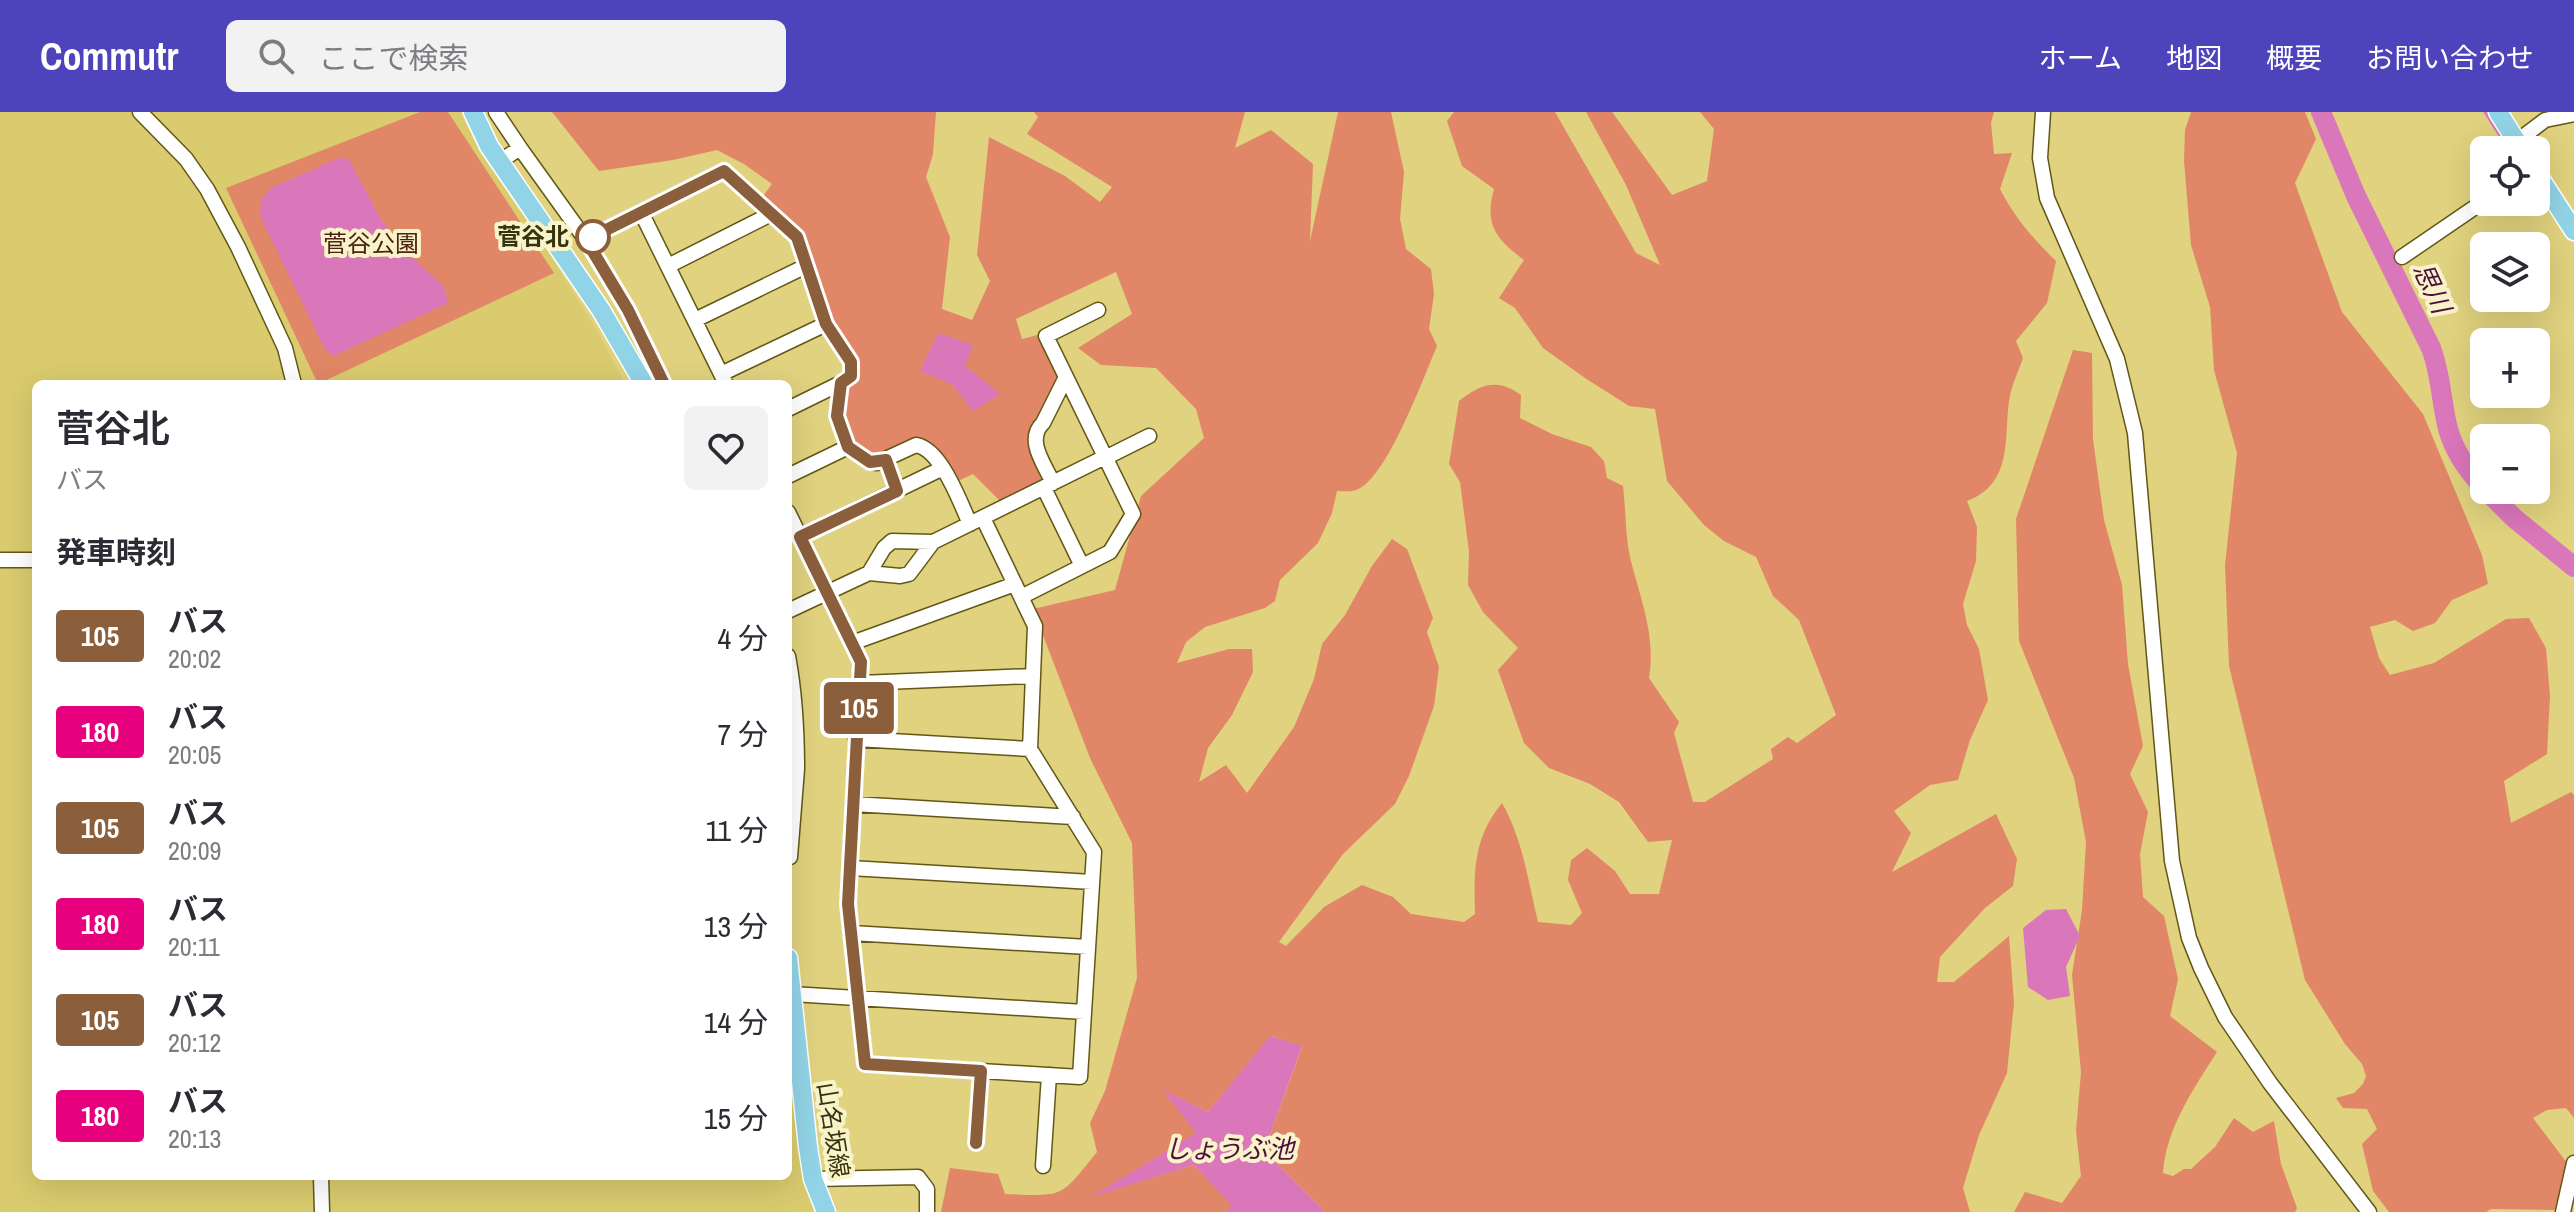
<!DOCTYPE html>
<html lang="ja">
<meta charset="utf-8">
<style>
body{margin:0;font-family:"Archivo Narrow","Noto Sans JP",sans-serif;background:#f2f2f3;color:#2b2b33;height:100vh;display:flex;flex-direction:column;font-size:30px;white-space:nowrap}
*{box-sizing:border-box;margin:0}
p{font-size:26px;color:#7c7c81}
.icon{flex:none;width:44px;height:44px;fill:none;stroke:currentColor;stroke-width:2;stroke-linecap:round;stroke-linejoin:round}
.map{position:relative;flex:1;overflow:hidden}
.sheet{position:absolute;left:32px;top:268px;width:760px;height:800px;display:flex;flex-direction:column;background:#fff;border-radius:12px;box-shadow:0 8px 32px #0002}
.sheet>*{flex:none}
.badge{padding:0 16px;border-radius:6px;font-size:28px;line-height:52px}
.tools{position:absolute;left:2470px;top:24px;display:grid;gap:16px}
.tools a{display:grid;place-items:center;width:80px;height:80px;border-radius:12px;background:#fff;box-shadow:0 8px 32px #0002;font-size:40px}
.map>.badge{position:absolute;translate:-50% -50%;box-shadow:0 0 0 4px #fff}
h2{padding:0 24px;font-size:30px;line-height:72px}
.round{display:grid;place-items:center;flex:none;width:84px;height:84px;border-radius:12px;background:#f2f2f3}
.summary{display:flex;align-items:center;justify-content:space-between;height:136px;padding:0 24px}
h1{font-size:38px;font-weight:600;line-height:60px}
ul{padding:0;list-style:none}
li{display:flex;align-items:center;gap:24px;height:96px;padding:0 24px}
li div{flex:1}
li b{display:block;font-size:30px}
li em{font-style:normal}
li .badge{min-width:88px;font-weight:700;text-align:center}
header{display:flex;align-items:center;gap:48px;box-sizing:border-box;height:112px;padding:0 40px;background:#4d44bb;color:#fff}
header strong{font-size:38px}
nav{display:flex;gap:44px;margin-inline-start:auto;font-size:28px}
.search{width:560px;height:72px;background:#f2f2f3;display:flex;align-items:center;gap:20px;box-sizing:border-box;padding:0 28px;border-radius:12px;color:#7c7c81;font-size:30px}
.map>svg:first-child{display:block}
.built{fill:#dacb6e}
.green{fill:#e18767}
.water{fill:#da76ba}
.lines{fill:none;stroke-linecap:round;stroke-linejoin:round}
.stream{stroke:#da76ba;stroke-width:3}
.river{stroke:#da76ba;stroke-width:20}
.minor-casing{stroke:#625815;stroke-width:17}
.major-casing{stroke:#fff;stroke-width:21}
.minor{stroke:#fff;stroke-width:14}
.major{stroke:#92d4e7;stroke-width:18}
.line-casing{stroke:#fff;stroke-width:18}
.line{stroke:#8b5e3c;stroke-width:12}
.stop-dot{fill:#fff;stroke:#8b5e3c;stroke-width:4}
.labels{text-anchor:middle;stroke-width:8;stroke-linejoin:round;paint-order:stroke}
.stop-label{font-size:24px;font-weight:bold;fill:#38330f;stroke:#f9f3ca;text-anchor:end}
.park-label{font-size:24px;fill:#4d2111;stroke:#f9f3ca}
.street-label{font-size:24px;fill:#38330f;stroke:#f9f3ca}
.water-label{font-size:26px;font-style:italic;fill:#4d0f3d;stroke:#f9f3ca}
</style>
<header>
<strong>Commutr</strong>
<div class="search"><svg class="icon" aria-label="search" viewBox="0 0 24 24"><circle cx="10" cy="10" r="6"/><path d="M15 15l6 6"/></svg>ここで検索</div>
<nav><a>ホーム</a><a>地図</a><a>概要</a><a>お問い合わせ</a></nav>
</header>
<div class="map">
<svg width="2574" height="1100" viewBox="0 0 2574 1100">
<rect width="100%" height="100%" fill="#e0d27e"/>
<path class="built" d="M0,0h460l21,42 67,98 51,82 26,50h-589v792h752v-147l32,183h-820z"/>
<path class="green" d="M420,0h28l106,161 -236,111 -92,-196z
M552,0h384l-3,42 -7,23 24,60 -8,72 30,11 18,-39 -13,-26 12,-118 76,39 35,26 12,-15 -85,-53 11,-17 -4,-5h211l-10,36 36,-18 42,34 -3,77 28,-129h53l13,60 -4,47 6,30 25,20 3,25 -5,35 8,17c-13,30 -51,135 -81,144 -5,2 -13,1 -19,1l-5,22 -14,30 -38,37 -5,21 -10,7 -60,19 -19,15 -9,21 52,-14h23l1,23 -21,43 -24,33 -9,34 27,-17 21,28 47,-66 20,-48 8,-35 23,-29 27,-49 20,-27 15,10 26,69 -6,14 12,35 -5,39 -25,70 -14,28 -52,50 -64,88 7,4 38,-39 38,-22 31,12 18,17 53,8 11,-8c-1,-44 -2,-75 27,-111 21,37 26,78 36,119l33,3 11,-12 -14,-33 3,-20 16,-12 28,23 15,23h29l13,-54 -24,2 -29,-40 -29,-18 -41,-16 -25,-25 -26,-73 20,-22 -35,-36 -15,-27 1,-33 -9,-70 -11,-18 10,-63c22,-17 38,-23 62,-6l-1,23 32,16 39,13 13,14 3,17 16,8c3,24 2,52 8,75 10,40 25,75 18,117l30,44 -5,11 19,69h12l68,-43 -2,-10 17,-12 9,6 39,-28 -37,-95 -26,-24 -17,-39 -32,-16 -20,-16 -37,-44 -12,-72 -26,-3 -44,-28 -42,-30 -28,-40 -16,-10 25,-38c-28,-21 -40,-35 -30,-71l-32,-23 -15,-45 7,-9h101l81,141 24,12 -34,-80 -40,-73h26l60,83 35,-14 7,-52 -14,-17h294l-3,11 3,31 18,-1 -12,36c15,29 33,50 56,72l-9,42 -31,38 7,17c-5,14 -12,29 -14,43 -5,37 4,83 -42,100l10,26 -1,34 -13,43 4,21 12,24 9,51 -18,40 -12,40 -28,5 -36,26 17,22 -19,39 104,-58 21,45 -4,27 -28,22 -45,49 -3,25h17l55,-46 5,67 -7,70 -28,62 -16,53 7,24h-645l-61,-61 38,-104 -31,-11 -63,76 -43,-20 32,41 -102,62 99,-30 39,41 -8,6h-284l9,-44 48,6 7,20c60,2 54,5 92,-42l-7,-29 15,-32 32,-113 -5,-135 -42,-85 -57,-149 82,-19 26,-94 63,-58 -8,-29 -40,-41 -55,-3 -23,-17 54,-34 -16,-42 -100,47 6,20 19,-5 19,38v10l-19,39 4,61 -43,21 -29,-29 -17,8 -32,-40 -52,16c-20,-14 -37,-41 -28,-67 2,-5 8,-10 12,-15l-24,-51 -31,-89 -40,-37 11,-15 -28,-20 -27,-14 -44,10 -74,11z
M2191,0h114l11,27 -21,44 47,129 81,102 59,141 6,29 -36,16 -17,23 -22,8 -18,-11 -25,7 9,31 11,17 44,-12 72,-44 23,-1 17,30 4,48 -3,58 -43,27 7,42 60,-31 3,3v323l-8,-10 -19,2 -14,8 34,45 -12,47 -64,-1 -5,3h-97l-16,-21 -11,-47 15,-15 -10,-20 -24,-1 -7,-10 18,-5 9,-9 3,-8 -4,-12 -17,-20 -40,-64 -76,-314 -4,-101 12,-112 -23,-83 -4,-63 -19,-62 -7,-84 1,-31z
M2073,238l19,3 1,86 11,81 18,65 6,79 15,82 -13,28 18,38 -8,42 3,43 21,19 14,63 -8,37 47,36c-23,36 -51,76 -54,121l10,3 11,-7h7l24,-22 19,-29 19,14 21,-11 7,43 16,44 -2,4h-281l11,-20 37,11 19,-27 -5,-45 5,-59 -9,-97 10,-65 4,-68 -12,-64 -55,-137 -3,-122z"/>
<path class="water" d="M339,46l10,1 32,61 29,35 34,32 4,16 -115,53 -8,-7 -65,-133 1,-16 10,-12z
M938,221l35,12 -8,21 35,28 -27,17 -21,-27 -32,-13z
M2066,797l14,27 -14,31 4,29 -22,4 -20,-13 -5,-59 23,-18z
M1270,924l32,10 -38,105 61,61h-100l7,-6 -38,-41 -103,32 105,-64 -33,-43 45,22z"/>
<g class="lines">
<path class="stream" d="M2485,0l24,38"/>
<path class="river" d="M2321,0l35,84 75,152c10,26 10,53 17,81 6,22 21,43 36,59
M2486,378l28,28 60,49"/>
<g class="minor-casing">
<path id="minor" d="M140,0l46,47 21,30 31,58 47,101 9,36
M496,0l24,36
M2043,0l-3,46 7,40 70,161 18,74 37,428 17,77 12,30 24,49 45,66 99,129
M2516,30l29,-22 29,-6
M499,50l21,-14 66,92 42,70 36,74
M641,100l85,172
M586,128l138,-69 73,66 29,87 25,38v14l-10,7 -4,33 11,31 22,15 7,1 39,-18c25,4 44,57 54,79
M2402,145l82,-56
M668,154l103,-52
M695,208l111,-54
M721,262l105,-50
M788,297l53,-26
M1105,346l44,-22
M886,348l11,31
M788,364l60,-29
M1053,371c-8,-18 -28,-43 -10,-60l23,-46
M1044,376l38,78
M788,400l73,150 -13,242 17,160 215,13 14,-225 -64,-103 5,-123 -52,-108
M800,425l143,-69
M0,448h36
M869,461l15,-25 8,-7 41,1
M1021,485l89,-45 23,-38 -87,-178 52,-26
M788,499l81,-38 31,3 9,-2 24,-32 172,-85
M852,531l163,-59
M788,544c7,38 9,74 9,113h-9
M860,571l173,-7
M856,627l174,10
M853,692l220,13
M788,746l2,-1 7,-88
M850,756l242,14
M851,821l237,14
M792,882l292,18
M976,1031l5,-72
M1043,1054l6,-91
M321,1064l1,36
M813,1067l105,-2 9,12v23
M2563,1100l11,-49"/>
</g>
<g class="major-casing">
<path id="major" d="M473,0l16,34 112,164 43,74
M2498,0l24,38
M2536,60l38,59
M788,846l20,189 5,32 13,33"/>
</g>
<use href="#minor" class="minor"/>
<use href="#major" class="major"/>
</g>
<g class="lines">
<g class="line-casing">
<path id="line" d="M664,272l-36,-74 -42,-70 138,-69 73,66 29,87 25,38v14l-10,7 -4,33 11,31 22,15 16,-2 11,31 -97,46 61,125 -13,242 17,160 116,7 -5,72"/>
</g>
<use href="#line" class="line"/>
</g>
<circle class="stop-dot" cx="593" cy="125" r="16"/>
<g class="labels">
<g class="stop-label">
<text x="569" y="133">菅谷北</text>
</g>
<g class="park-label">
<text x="371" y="140">菅谷公園</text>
</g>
<g class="street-label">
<text transform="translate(833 1018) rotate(81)" y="8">山名坂線</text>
</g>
<g class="water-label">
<text transform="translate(2432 176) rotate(65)" y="9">思川</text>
<text x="1229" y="1046">しょうぶ池</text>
</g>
</g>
</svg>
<div class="tools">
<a><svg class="icon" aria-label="locate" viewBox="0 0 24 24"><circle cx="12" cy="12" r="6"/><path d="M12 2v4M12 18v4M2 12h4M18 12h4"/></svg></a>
<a><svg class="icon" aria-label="layers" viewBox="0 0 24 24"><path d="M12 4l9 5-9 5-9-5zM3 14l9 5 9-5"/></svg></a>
<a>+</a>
<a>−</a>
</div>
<b class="badge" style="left:859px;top:596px;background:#8b5e3c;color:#fff">105</b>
<section class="sheet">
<div class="summary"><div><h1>菅谷北</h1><p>バス</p></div><a class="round"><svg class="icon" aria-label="heart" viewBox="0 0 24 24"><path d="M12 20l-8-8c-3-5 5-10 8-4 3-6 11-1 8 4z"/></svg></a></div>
<h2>発車時刻</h2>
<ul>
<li><span class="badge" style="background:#8b5e3c;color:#fff">105</span><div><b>バス</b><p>20:02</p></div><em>4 分</em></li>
<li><span class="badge" style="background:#e6007e;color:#fff">180</span><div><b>バス</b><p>20:05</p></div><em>7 分</em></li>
<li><span class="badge" style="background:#8b5e3c;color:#fff">105</span><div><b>バス</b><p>20:09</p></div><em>11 分</em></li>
<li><span class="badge" style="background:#e6007e;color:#fff">180</span><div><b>バス</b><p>20:11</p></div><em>13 分</em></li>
<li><span class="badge" style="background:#8b5e3c;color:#fff">105</span><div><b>バス</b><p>20:12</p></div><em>14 分</em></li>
<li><span class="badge" style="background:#e6007e;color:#fff">180</span><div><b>バス</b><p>20:13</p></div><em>15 分</em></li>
</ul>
</section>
</div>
